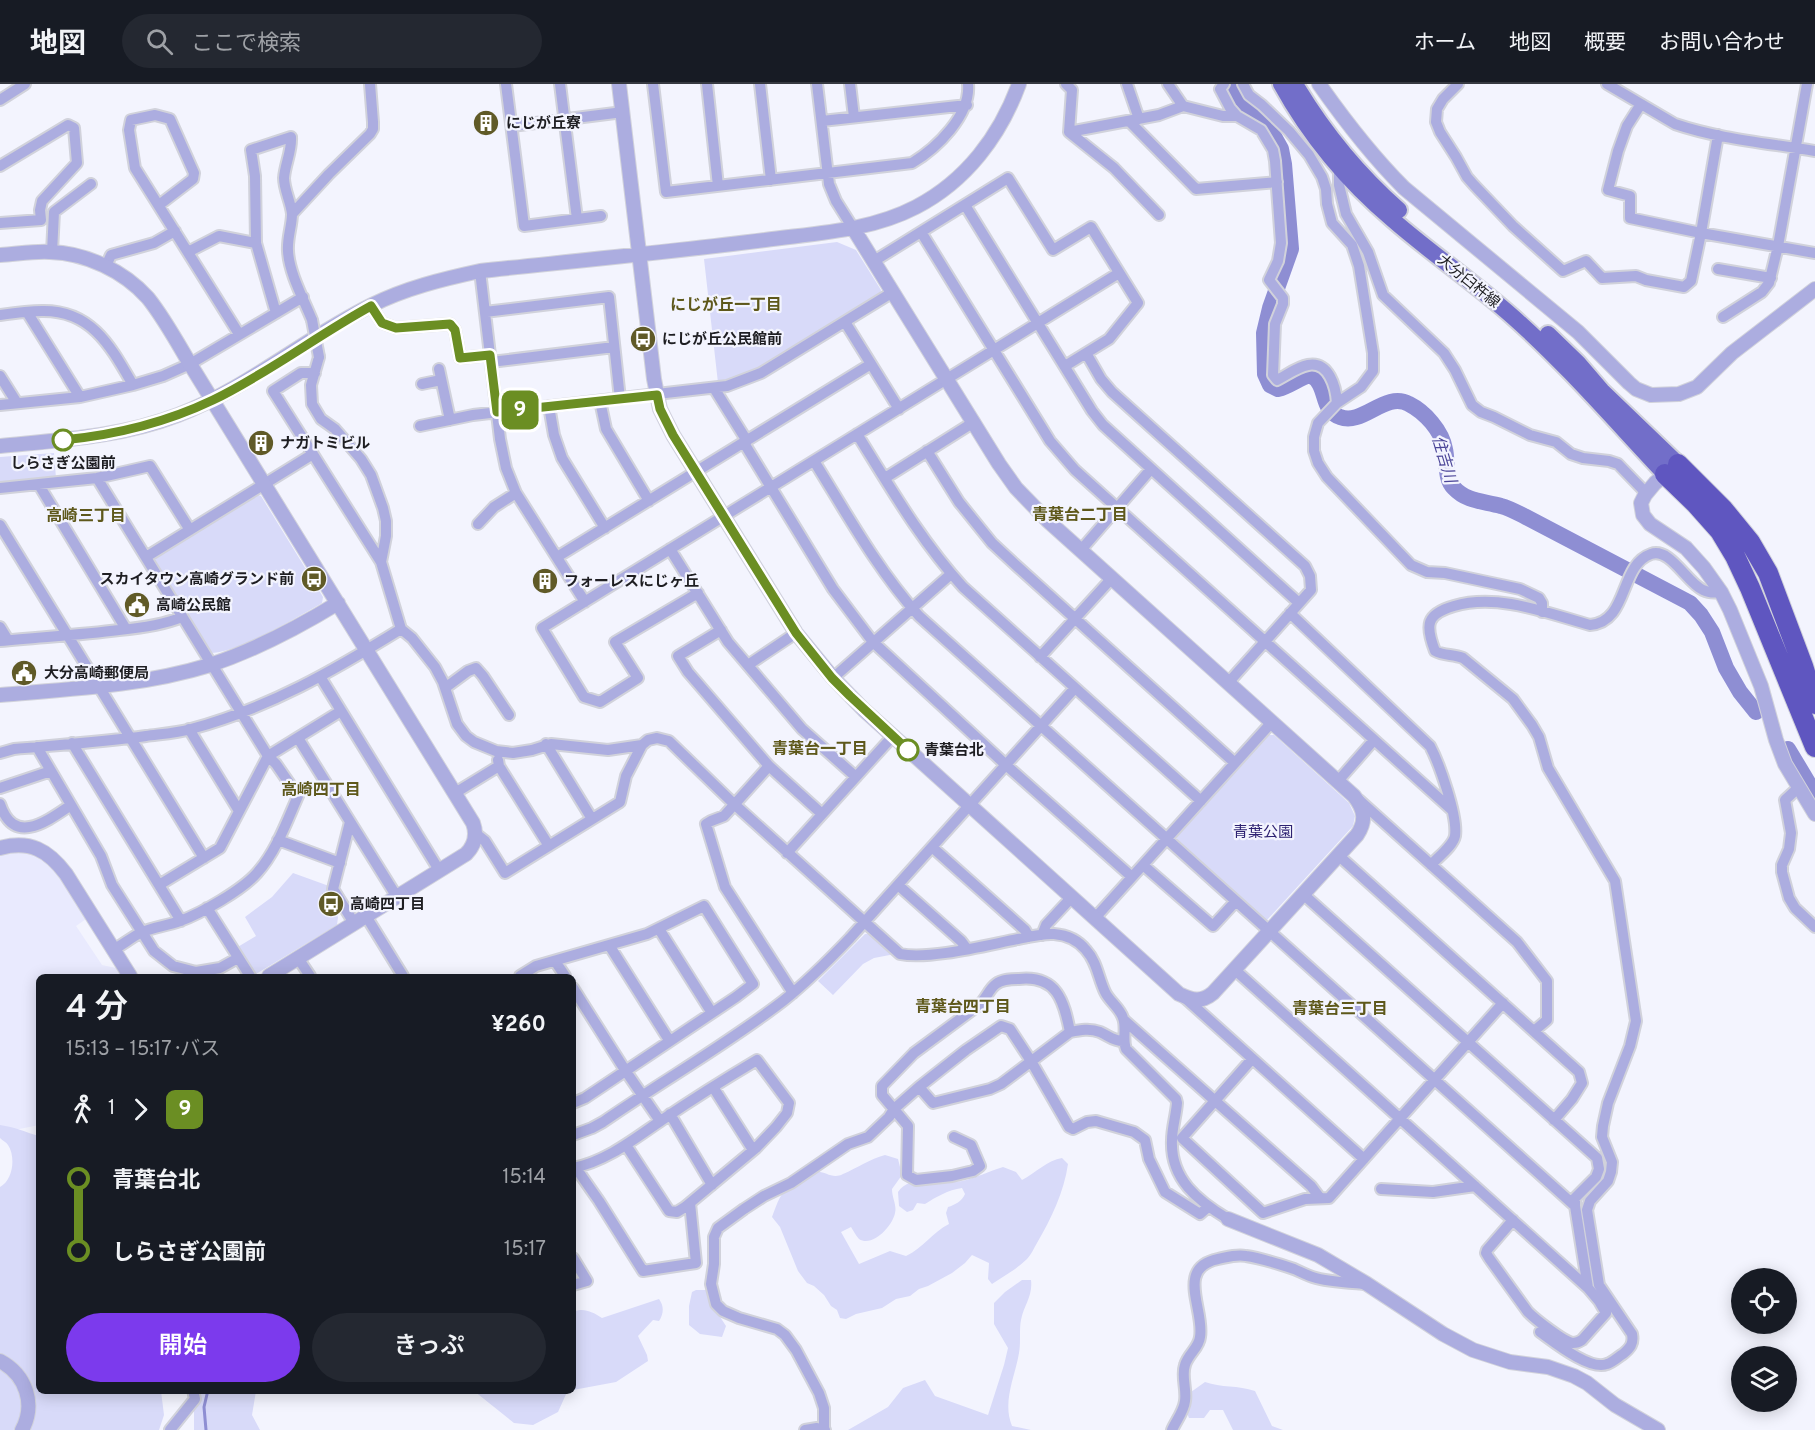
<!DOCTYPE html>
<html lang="ja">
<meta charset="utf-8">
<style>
body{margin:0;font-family:Overpass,"Noto Sans JP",sans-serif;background:#242831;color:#f1f3f6;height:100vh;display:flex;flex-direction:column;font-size:22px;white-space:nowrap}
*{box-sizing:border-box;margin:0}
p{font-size:20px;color:#9ea1a6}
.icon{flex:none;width:33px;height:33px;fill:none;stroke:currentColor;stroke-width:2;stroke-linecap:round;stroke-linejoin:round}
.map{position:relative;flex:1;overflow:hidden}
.sheet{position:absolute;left:36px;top:890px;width:540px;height:420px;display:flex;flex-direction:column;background:#171b24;border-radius:9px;box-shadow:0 3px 15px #0003}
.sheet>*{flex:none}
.badge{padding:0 12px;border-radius:9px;font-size:21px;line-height:39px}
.controls{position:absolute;left:1731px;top:1184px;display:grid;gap:12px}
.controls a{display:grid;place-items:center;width:66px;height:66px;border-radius:50%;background:#171b24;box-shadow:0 3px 15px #0003;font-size:30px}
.map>.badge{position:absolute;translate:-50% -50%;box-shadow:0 0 0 3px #fff}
.legs{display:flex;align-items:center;gap:9px;height:66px;padding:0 30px;font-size:20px}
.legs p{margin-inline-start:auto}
.head{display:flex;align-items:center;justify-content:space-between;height:102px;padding:0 30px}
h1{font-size:33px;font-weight:600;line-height:45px}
.action{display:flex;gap:12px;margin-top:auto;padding:12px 30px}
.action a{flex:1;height:69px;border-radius:36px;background:#7c3aed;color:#fff;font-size:24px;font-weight:600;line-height:69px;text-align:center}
.action a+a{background:#242831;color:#f1f3f6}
ul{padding:0 30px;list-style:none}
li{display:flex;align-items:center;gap:21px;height:72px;font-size:22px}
li i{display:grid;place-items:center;width:9px;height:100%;margin:0 8px;background:currentColor}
li i::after{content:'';width:15px;height:15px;margin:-8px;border:4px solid;border-radius:50%;background:#171b24}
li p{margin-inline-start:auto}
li:first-child i{background:linear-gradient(#0000 50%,currentColor 0)}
li:last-child i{background:linear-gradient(currentColor 50%,#0000 0)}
header{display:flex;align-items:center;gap:36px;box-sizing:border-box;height:84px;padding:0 30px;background:#171b24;border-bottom:2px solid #363941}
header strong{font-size:28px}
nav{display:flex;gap:33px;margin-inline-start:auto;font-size:21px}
.search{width:420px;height:54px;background:#242831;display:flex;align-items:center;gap:15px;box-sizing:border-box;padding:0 21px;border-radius:33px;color:#9ea1a6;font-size:22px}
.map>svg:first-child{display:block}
.built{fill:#e9eafe}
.green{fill:#d8daf9}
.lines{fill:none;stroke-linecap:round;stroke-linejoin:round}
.stream{stroke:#8e8ed3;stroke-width:3}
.river{stroke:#8e8ed3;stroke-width:16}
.minor-casing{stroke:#d1d2db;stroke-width:14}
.tertiary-casing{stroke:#d1d2db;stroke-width:16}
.primary-casing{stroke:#d1d2db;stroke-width:20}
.motorway-casing{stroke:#d1d2db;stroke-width:22}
.minor{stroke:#acade0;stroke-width:10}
.tertiary{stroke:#acade0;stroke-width:14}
.primary{stroke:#726ec9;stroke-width:16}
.motorway{stroke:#5f56c0;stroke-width:20}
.minor-bridge-casing{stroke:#d1d2db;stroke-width:14;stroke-linecap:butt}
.minor-bridge{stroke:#acade0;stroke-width:10}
.line-1-casing{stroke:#fff;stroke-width:14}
.line-1{stroke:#6b8e23;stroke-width:9}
.stop-1-dot{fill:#fff;stroke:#6b8e23;stroke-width:3}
.labels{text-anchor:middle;stroke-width:4.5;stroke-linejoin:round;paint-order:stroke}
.poi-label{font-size:15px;font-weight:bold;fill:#1e1e22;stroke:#f3f4fe;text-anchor:start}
.street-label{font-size:15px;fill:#1e1e22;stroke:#f3f4fe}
.stop-label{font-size:15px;font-weight:bold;fill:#1e1e22;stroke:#f3f4fe}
.park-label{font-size:15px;fill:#2e2272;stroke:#f3f4fe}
.neighbourhood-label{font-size:16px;font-weight:bold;fill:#5e581b;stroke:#f3f4fe}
.water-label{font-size:16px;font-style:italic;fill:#4b4598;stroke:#f3f4fe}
</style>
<header>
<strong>地図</strong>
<div class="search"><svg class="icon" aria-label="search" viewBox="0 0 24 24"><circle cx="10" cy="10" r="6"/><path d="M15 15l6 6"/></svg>ここで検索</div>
<nav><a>ホーム</a><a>地図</a><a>概要</a><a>お問い合わせ</a></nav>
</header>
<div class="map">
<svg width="1815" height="1346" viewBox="0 0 1815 1346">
<rect width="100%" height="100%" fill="#f3f4fe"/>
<path class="built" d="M14,767l17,2 12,6 13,12 30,48 -10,7 26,39 14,3 5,8h-82v149l-39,8v-278z"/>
<path class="green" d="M837,158l19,8 25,40 -1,5 -120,74 -16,7 -26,7 -14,-124z
M54,369l2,25 -56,5v-26z
M255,410l6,2 62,101 -1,6c-24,14 -88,52 -114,50l-55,-91 2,-5z
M1268,651h6l75,68 6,13 -2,10 -86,94h-5l-86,-78v-6z
M293,789l36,13v5l-4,7 13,19 -1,8 -81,49 -5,-2 -15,-24 20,-12 -11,-19 27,-20z
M865,850h7l23,20 -21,4 -11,6 -30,31 -15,-14z
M0,1041c15,2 25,7 39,11v254l122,1 3,24 -5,15h-159v-243c13,-7 16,-30 8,-42 -2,-3 -5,-4 -8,-7z
M885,1071l13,4 4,16 -10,14c0,9 5,16 3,24 -2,12 -22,35 -36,26 -3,-3 -6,-9 -8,-12l-10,5 18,32 31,-13 16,5c17,-8 27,-24 43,-32l-3,-11 2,-6c7,-2 14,-6 17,-13l-3,-6c-14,2 -26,9 -37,16l-8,-1 -4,7 -6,2 -8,-6 -1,-14c13,-19 44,-7 64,-11 14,-3 27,-10 41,-14l13,5 6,8c13,-7 26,-20 40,-22l6,6c-4,28 -17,55 -31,79 -3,5 -6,12 -10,16 -10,10 -23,17 -35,25l-4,-5 1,-16 -17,-8 -7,8 -13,10 -24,13 -9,3 -9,7 -14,3 -14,9 -26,6 -10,5 -6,-1 -3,-8 -6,-4 -7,-11 -10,-9 -7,-3 -9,-12 -18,-44 -8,-10c10,-26 8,-24 32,-37 4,-2 8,-7 12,-8 8,-2 16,8 27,2 14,-6 27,-15 42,-19z
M1022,1196h9c2,16 -7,25 -10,40 -2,9 0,22 -2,33 -4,24 -17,49 -7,73l19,4h-183l40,-23 15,-19 22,-8 10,16 53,19 16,-50 4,-17 -14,-24v-21l11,-11z
M696,1206h10l3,10 17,26 -4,11 -22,-3 -11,-9v-19l3,-14z
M659,1215c5,7 5,14 0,22l-6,-1 -15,16 9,19 1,6 -32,21 -43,8v-78c10,-5 20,0 29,6z
M1205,1298c16,6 33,3 50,9l17,35 11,4h-50l-10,-20h-13l-6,8h-15l-2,-5 4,-21z
M202,1307h54l-4,24 8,15h-66v-24z
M474,1307h97l-4,1 -9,20 -25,13 -19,-2z"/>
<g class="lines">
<path class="stream" d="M206,1346l-2,-23 4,-17"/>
<path class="river" d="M1229,0l10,20 28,20 14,25 3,15 7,85 -21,59 -6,25 1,41 5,11 8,4c12,-3 21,-11 32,-14 19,9 9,35 30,42 23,9 45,-26 69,-13 16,8 33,27 36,45 3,13 -1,29 9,39 13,14 30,13 47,18 8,2 17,7 25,11l164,86 11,12 11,17 14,36 14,24 16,20
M1788,665l27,45"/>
<g class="minor-casing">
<path id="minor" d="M506,0l18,142 77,-10
M560,0l17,135
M653,0l13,108 246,-29c25,-15 59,-48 56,-79
M707,0l11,102
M760,0l11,96
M817,0l12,100 7,17 17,27
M850,0l4,33
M1066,0l6,6 -3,42 45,36 45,47
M1127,0l12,35
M1168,0l15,22 40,10h14
M1224,0l-4,5 10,19 7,8 24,14 12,20 2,11 6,82 -3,18 -9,19 14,18v6l-8,20 -2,51 4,5c10,-5 20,-13 31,-15 21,-4 28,22 29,38
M1243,0l6,11 13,10 27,26 20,24 13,22 4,12 1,15 5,19 20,22 7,21 14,87v18l-12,16 -24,16 -19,20 -4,14v14l4,12 9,14 84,88 16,7 18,1 75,16 19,9 3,5v9
M1458,0l-15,15 -6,10 -1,13 4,10 16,25 11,20 7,8 39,41 50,45 23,-10 16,17 34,-2 10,4 38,7 7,-6 10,-48 17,-98
M1607,0l68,40c44,15 93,19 140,27
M0,16l25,-16
M1641,20l-14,22 -9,25 -10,39 22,6v22l71,15 114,20
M822,37l145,-16
M1129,37l67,68 81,-7
M512,42l111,-14
M1069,48l90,-17 24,-9
M1339,81v20l7,29 22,38 15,43 61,58 11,17 17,35 9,7 13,5 36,18 26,7 15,12 12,4 26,3 9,3 28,29
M0,82l68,-41 6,3 3,35 -35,38 -2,9 1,10 -41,3
M159,121l34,-26 1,-6 -24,-54 -15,-4 -24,5 -2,10 6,38 104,166
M965,121l127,206 11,14 196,178
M292,130l37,-40 41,-40 3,-5v-7l-3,-38
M921,148l129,209 25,29 377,340
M52,168l2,-40 37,-28
M188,168l31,-16 37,7
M874,177l134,-83 45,72 38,-23 47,76 -29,36 -44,27
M106,182l5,-11 43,-12 21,-12
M1718,185l53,9
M480,187l20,168 6,29 10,25 69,109
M371,222l11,17 14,5 54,-4 5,6 5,28 30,-3
M27,228l53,85
M485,228l124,-15 11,102
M276,229l-20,-70 -1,-67 -4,-26 40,-13c1,14 -6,27 -7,41 0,12 7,24 8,36 0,12 -5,24 -4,37 1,22 16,49 24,69
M0,231c14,-2 28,-4 42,-4 50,-1 69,36 91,74
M1723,233l39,-25 7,-9 9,-37 29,-162
M845,238l54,87
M1086,269l15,26 11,13 193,174 5,10 1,14 -83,93
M319,273l-8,28 1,19 9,15 14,10 26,30 10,16 12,33 3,13v15l-5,26 20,67 11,9 23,29 8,15 14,42 9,12 8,6 22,9 17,2 19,-3 19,-6 57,6 34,-5 6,-5 9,-2 12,3 65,63 166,150c30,6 87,-9 118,-15 12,-2 24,-6 36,-5 13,1 24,6 32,16 11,12 12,27 19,42 4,9 15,16 18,26 4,10 -1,21 3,31l50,50 1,4c-1,13 -5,25 -5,37 -2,39 26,61 56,79
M491,278l123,-15
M439,285l11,51
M315,289h-14l-28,18 108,171
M0,292l17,27
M422,300l19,-4
M714,304l33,53
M600,317l6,28 43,72
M0,321l80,-8 53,-12 30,-9 27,-12 113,-67
M549,322l5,29 8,23 43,70
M420,342l53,-11 254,-29 34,-13 132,-81
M857,350c33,53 64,107 106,153l238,214
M744,359l89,146 40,53 133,123 126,112
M927,367l32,51 33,41 27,25 216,195
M814,377c33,53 63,108 105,155l656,590
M97,394l171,278 8,8 22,32c-11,25 -22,56 -41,77 -15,17 -55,40 -77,48 -13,5 -28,6 -40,12 -9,5 -18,12 -27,17
M885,394l89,-56
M39,401l87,144
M0,404l97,-10 53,-12 40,64
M478,440l16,-17 22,-14
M0,441l204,333
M670,465l58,93 74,87 54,48
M1081,466l70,-81
M146,473l167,-103
M557,473l314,-193
M698,509l-83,49 23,36 -38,24 -16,-5 -42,-69 577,-355
M1290,529l140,133c9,17 28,70 25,90 -2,10 -17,21 -24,29
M0,543l8,13
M721,546l-43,26 10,16 81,94 53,48
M0,557c40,-4 80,-6 119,-11 22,-2 44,-5 63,-13
M1040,573l72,-79
M748,581l48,-32
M321,594l118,192
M833,594l118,-104
M445,604l23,-17 8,-3 7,8 26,39
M189,645l50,82
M298,654l99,159
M72,659l109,178
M546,660l46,75
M37,663l64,109 11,29 42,66 19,15 23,6 24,-4 18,-10
M0,669l14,-4c44,-4 88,-7 132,-13 15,-2 31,-3 45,-7 78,-21 142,-58 210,-100
M499,682l50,80
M769,682l-45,50 -13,5 -5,3 19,63 68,106
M1338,697l36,-41
M0,704l51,-17
M1798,704l-13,12 6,33 -2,16 -7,16v7l7,26 6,10 20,19
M455,709l44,-27 -1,-6
M1359,716l158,142 30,39v39l-13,11
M0,720c14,42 46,18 71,1
M350,738l-17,67 21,34
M475,749l10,8 20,32 115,-71 6,-26 16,-31
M278,756l62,23
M932,763l93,83 4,7
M787,769l106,-117
M1338,771l241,217 3,11 -10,16 -18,21
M1143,781l70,61 23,-25
M159,801l61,-37 48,-92 73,-45
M898,801l63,56 6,8
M1303,810l294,264 2,11 -3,8 -21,21v8l13,82
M207,824l43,68
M366,832l37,60
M1095,834l177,-196
M659,845l53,84
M1042,851l4,-10 26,-28
M609,861l60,95
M298,874l12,18
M555,877l10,15
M1234,885l354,319 11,13 7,12 -24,27c-3,2 -5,3 -9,3 -9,-1 -38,-24 -45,-31l-39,-54 -3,-5 1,-3 26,-30
M520,892l16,-10 111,-32 57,-28 49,78 -17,13 -151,101 -12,5
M573,904l52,82 35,51
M1184,913l180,162
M1124,936l187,166 9,12
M1123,957c-10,0 -14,-5 -23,-9 -10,-4 -20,-2 -30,0l-69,52 -11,5 -57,14 -14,-16 47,-37 35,-24 9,3 21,32 38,66 4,2 14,-7 9,-1 38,11 11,8 4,19 16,33 35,22 8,-7
M1252,975l-70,79 81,75 42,-14 24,-1 174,-195
M713,1003l40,63
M670,1030l42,71
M573,1051l19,-7 11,-6c59,-41 123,-77 180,-121 24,-19 46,-41 67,-63l225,-250
M954,1053l17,8 9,21 -7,5 -21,5 -36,4 -9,-5 1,-49 -26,-31v-9l32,-33 65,-48c7,-6 10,-16 17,-21 6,-5 16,-5 23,-5 38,-4 45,22 51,53
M573,1084c34,-7 61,-29 89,-48 31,-21 63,-41 95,-60l32,43 -2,10 -11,14 -20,21 -71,59 -8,5 -8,-1 -43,-66
M576,1084l23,33 44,70 53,-8 -6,-60
M1381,1105l52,3 42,-6
M573,1174l14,23 -14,4
M1540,1248c14,10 50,39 67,32 6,-2 11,-7 16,-10 7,-6 11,-10 9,-20l-33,-49 -12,-75 3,-9 18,-20 3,-9 1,-10 -10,-25 1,-11 5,-23 22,-57 6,-25 -21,-140 -67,-113 -9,-31 -7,-12 -19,-26 -50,-41c-10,-4 -19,-2 -28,-7 -10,-26 -9,-37 19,-45 44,-13 93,7 136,19 39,-3 29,-60 61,-71 19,-7 36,29 52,36 6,3 12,3 18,2
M824,1345v-21l-5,-15 -23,-43 -11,-15 -8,-6 -38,-11 -16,-7 -7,-7 -5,-20 3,-20v-27l4,-9 26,-19 20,-13 27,-13 57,-39 20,-7 21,-20 5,-8 25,-22
M170,1346l25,-31 -2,-9
M805,1346l12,-2 8,2
M1172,1346c4,-9 12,-19 13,-29 2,-12 -4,-25 0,-36 3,-11 14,-17 15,-28 5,-27 -25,-69 18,-78 10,-2 18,-5 28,-3 15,2 33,8 48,13 7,3 14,7 22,9 15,4 33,5 50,6"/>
</g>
<g class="tertiary-casing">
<path id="tertiary" d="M619,0l35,295 6,30 13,26 123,198 37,45 31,32 315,284c13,6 22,9 34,-1l144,-158c10,-15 7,-26 -3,-39l-307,-276 -31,-32 -17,-24 -146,-236
M1319,0c26,37 53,72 85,104l174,144 51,51 7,6 15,6 28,-1 18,-7 35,-34 83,-64
M0,171c17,-1 34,-4 50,-3 36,1 74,19 98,46 16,20 29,44 42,66l283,459c4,11 2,22 -7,31l-197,122
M0,362c61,-6 121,-9 178,-31 70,-27 127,-77 194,-110 34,-17 71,-26 108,-34 95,-10 190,-19 285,-31 52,-7 105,-9 151,-33 50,-26 84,-71 103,-123
M1672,385l-17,14 -10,12 -4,8 2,12 7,9 36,24 18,20 17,24 9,18 31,76 15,54 9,24 30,50
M0,611c70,-6 142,-9 210,-30 45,-15 87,-37 128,-62
M0,764c30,-8 48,2 66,26l64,102
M1228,1135l90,36 49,29 76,50 30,16 37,12 38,5 26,9 13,7 28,22 43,25
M0,1277c26,14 36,43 22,69"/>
</g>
<g class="primary-casing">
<path id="primary" d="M1281,0c28,51 67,98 112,136 39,34 82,63 120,97 54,48 102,104 152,157
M1295,0c28,47 63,90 104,126
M1548,250l30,29 24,28 76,73"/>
</g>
<g class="motorway-casing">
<path id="motorway" d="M1678,380l45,45 27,33 18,31 35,93 12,38
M1665,390l31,30 24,27 15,25 15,32 65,159"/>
</g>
<use href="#minor" class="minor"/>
<use href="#tertiary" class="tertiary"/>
<use href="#primary" class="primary"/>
<use href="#motorway" class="motorway"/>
<g class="minor-bridge-casing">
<path id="minor-bridge" d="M312,236l7,37"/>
</g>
<use href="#minor-bridge" class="minor-bridge"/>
</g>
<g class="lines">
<g class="line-1-casing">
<path id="line-1" d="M63,356c52,-5 102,-17 150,-40 54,-26 105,-65 158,-94l11,17 14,5 54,-4 5,6 5,28 30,-3 7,57 160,-17 3,14 13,26 123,198 36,45 18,18 58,54"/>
</g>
<use href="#line-1" class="line-1"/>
</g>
<defs>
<g id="building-disc" transform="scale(1.35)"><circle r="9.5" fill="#605a27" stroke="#f3f4fe"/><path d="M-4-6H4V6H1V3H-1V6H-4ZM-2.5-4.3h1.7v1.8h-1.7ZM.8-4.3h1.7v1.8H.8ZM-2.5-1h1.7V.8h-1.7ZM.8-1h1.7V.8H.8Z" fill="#fff"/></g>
<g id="bus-disc" transform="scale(1.35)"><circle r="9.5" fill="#605a27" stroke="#f3f4fe"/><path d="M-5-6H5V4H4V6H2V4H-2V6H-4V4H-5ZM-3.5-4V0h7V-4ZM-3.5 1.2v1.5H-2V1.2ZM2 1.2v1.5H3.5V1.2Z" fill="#fff"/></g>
<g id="civic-disc" transform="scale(1.35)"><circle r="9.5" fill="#605a27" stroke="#f3f4fe"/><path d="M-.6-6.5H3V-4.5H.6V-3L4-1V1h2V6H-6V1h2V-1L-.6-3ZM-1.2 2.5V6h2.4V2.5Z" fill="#fff"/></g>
</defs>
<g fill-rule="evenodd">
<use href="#building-disc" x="486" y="39"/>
<use href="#bus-disc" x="643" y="255"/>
<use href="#building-disc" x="261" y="359"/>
<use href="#bus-disc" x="314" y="495"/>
<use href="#building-disc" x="545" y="497"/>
<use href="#civic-disc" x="137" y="521"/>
<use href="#civic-disc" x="24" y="589"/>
<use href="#bus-disc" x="331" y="820"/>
</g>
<g class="stop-1-dot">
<circle cx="63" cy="356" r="10"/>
<circle cx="908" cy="666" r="10"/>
</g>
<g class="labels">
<g class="poi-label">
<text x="506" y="44">にじが丘寮</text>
<text x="662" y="260">にじが丘公民館前</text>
<text x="280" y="364">ナガトミビル</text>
<text x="294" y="500" text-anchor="end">スカイタウン高崎グランド前</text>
<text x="564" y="502">フォーレスにじヶ丘</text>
<text x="156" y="526">高崎公民館</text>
<text x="44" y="594">大分高崎郵便局</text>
<text x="350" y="825">高崎四丁目</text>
</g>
<g class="street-label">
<text transform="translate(1469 197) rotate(39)" y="5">大分臼杵線</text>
</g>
<g class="stop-label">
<text x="63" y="384">しらさぎ公園前</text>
<text x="924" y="671" text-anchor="start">青葉台北</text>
</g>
<g class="park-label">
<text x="1263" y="753">青葉公園</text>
</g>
<g class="neighbourhood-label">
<text x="726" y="226">にじが丘一丁目</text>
<text x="1080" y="436">青葉台二丁目</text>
<text x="86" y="437">高崎三丁目</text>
<text x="820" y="670">青葉台一丁目</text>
<text x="321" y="711">高崎四丁目</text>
<text x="963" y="928">青葉台四丁目</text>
<text x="1340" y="930">青葉台三丁目</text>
</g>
<g class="water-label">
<text transform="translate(1445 375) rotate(73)" y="6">住吉川</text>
</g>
</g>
</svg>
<div class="controls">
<a><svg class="icon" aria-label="locate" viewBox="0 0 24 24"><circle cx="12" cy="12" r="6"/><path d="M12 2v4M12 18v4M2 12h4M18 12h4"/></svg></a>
<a><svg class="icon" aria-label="layers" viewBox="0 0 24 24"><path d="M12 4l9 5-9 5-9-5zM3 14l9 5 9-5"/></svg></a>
</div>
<b class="badge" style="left:520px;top:326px;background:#6b8e23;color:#fff">9</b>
<section class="sheet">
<div class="head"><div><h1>4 分</h1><p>15:13 – 15:17 · バス</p></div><b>¥260</b></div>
<div class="legs"><svg class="icon" aria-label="walk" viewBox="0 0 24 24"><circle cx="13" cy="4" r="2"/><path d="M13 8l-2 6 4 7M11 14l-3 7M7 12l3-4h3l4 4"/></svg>1<svg class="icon" aria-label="forward" viewBox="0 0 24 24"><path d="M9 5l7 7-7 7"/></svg><b class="badge" style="background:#6b8e23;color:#fff">9</b></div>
<ul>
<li><i style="color:#6b8e23"></i><b>青葉台北</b><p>15:14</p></li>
<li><i style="color:#6b8e23"></i><b>しらさぎ公園前</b><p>15:17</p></li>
</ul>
<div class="action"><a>開始</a><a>きっぷ</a></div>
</section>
</div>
